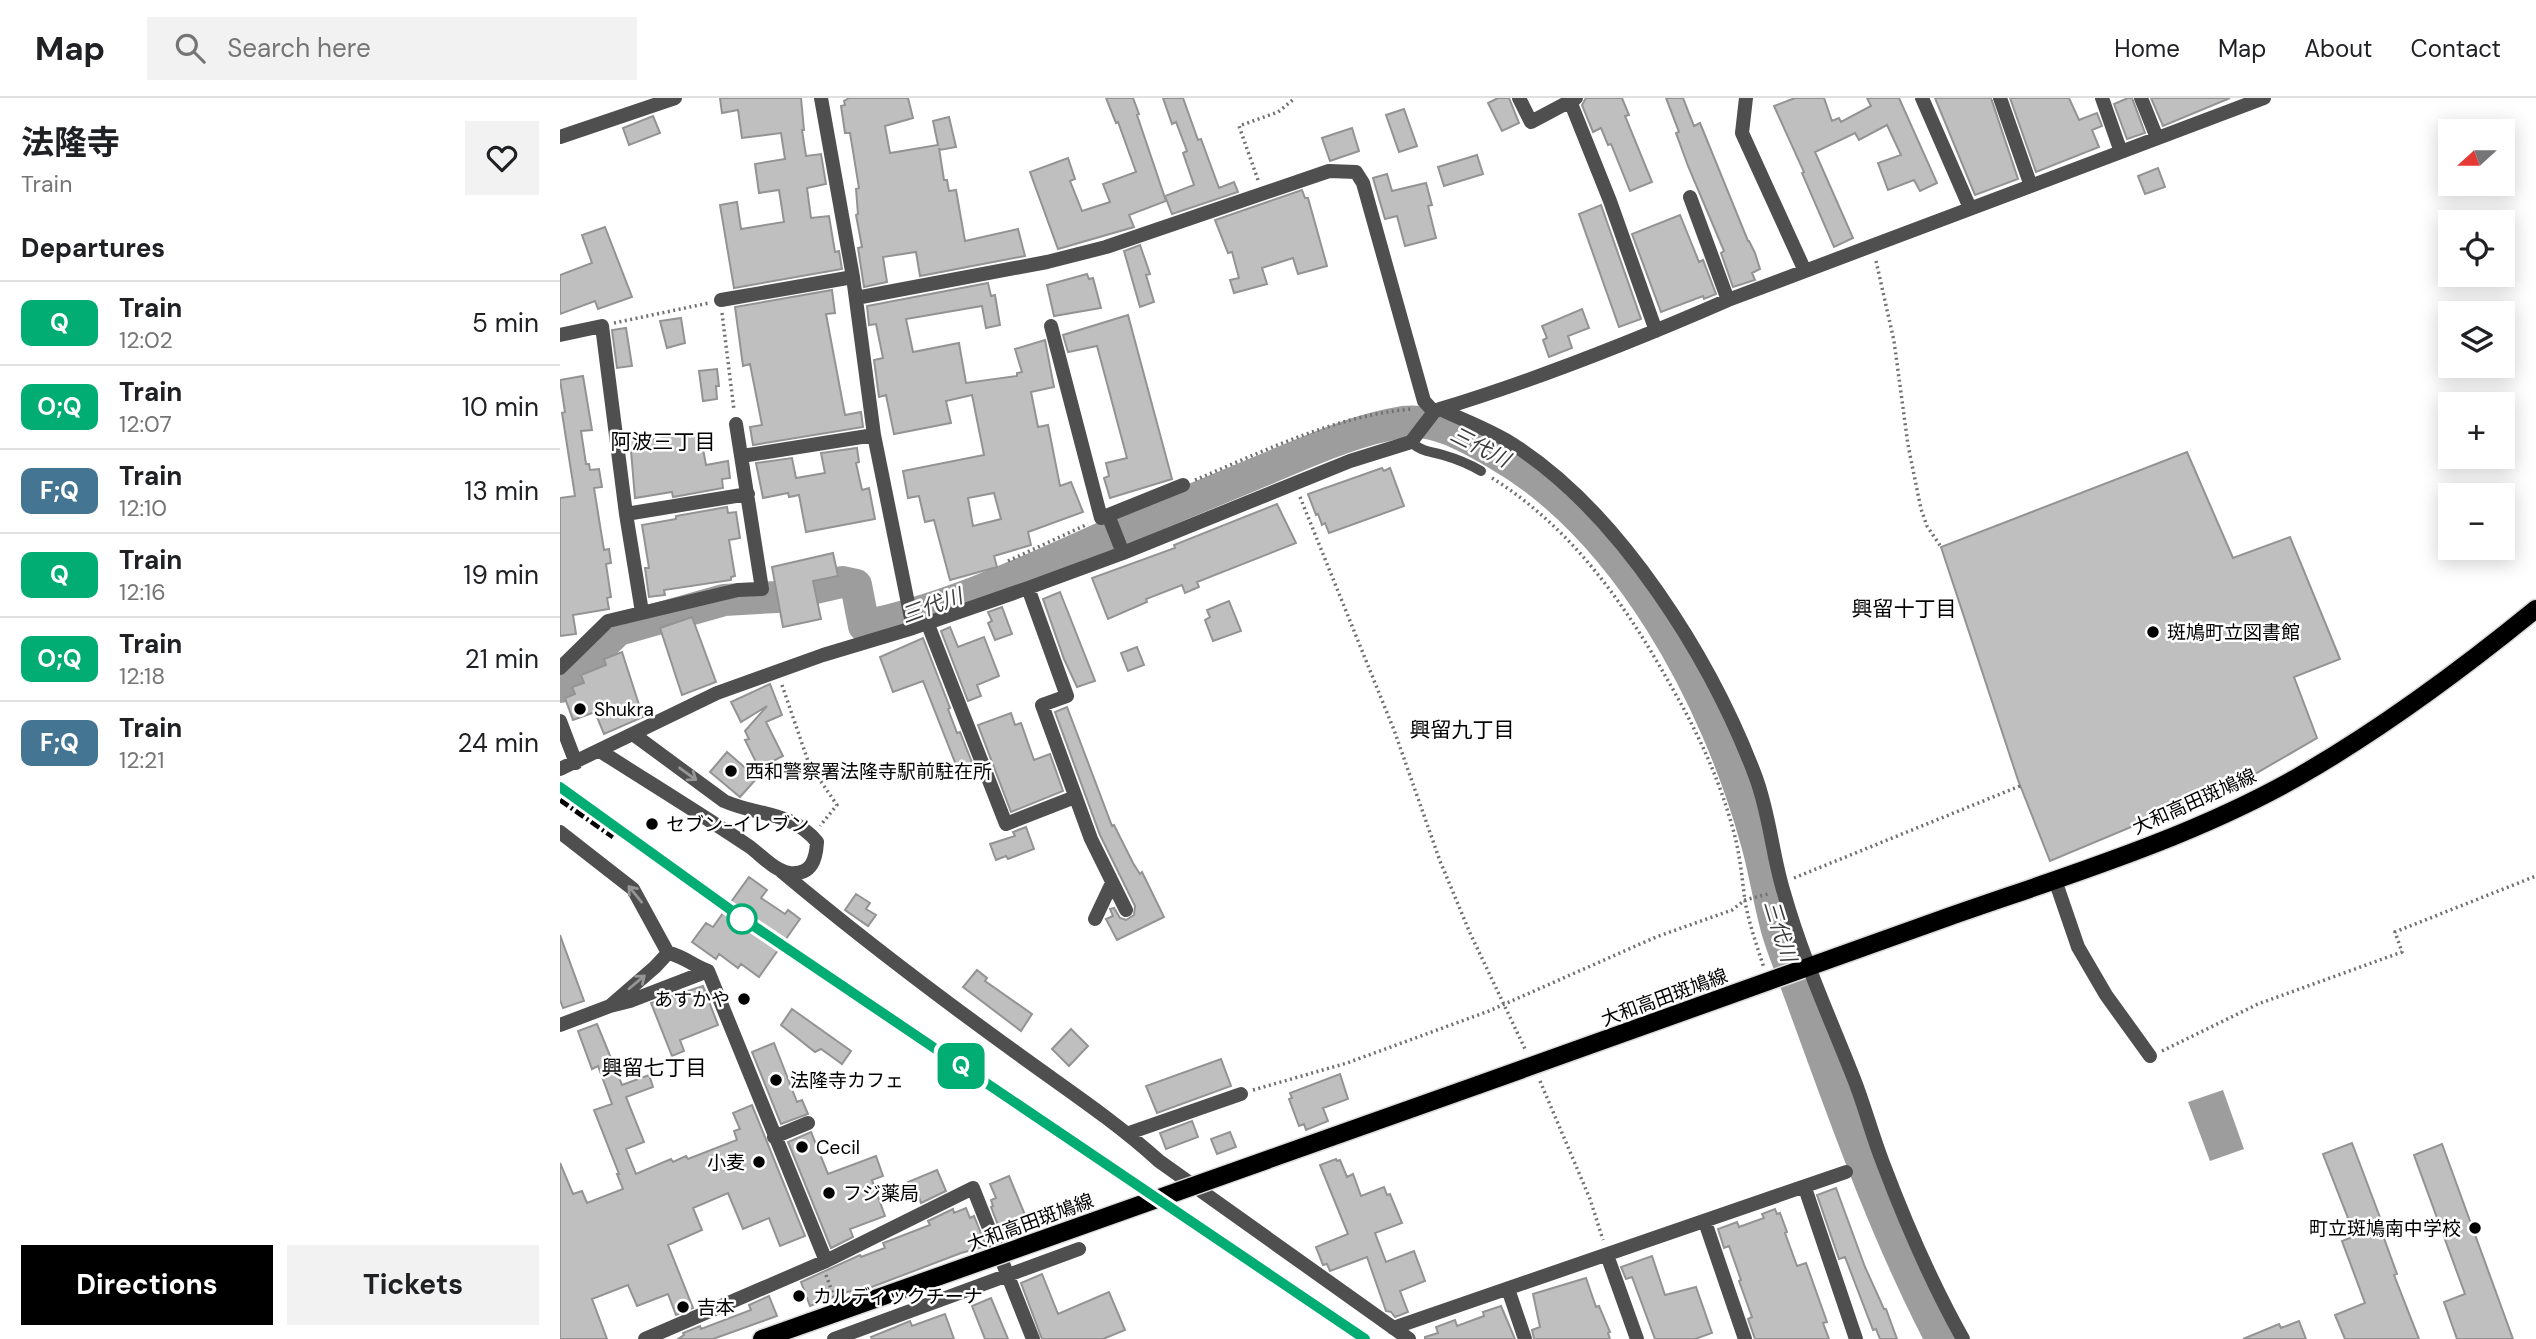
<!DOCTYPE html>
<meta charset="utf-8">
<style>
body{margin:0;font-family:"DM Sans","Noto Sans JP",sans-serif;background:#f2f2f2;color:#202124;height:100vh;display:flex;flex-direction:column;font-size:26px;white-space:nowrap}
*{box-sizing:border-box;margin:0}
p{font-size:23px;color:#757577}
.icon{flex:none;width:38px;height:38px;fill:none;stroke:currentColor;stroke-width:2;stroke-linecap:round;stroke-linejoin:round}
.map{position:relative;flex:1;overflow:hidden}
.panel{display:flex;flex-direction:column;background:#fff;width:560px}
.panel>*{flex:none}
.badge{padding:0 14px;border-radius:10px;font-size:24px;line-height:46px}
.needle{width:46px;rotate:249deg}
.controls{position:absolute;left:1878px;top:21px;display:grid;gap:14px}
.controls a{display:grid;place-items:center;width:77px;height:77px;border-radius:0px;background:#fff;box-shadow:0 4px 18px #0003;font-size:35px}
.map>.badge{position:absolute;translate:-50% -50%;box-shadow:0 0 0 4px #fff}
h2{padding:0 21px;font-size:26px;line-height:63px}
.round{display:grid;place-items:center;flex:none;width:74px;height:74px;border-radius:0px;background:#f2f2f2}
.head{display:flex;align-items:center;justify-content:space-between;height:119px;padding:0 21px}
h1{font-size:33px;font-weight:700;line-height:52px}
.primary-button{display:flex;gap:14px;margin-top:auto;padding:14px 21px}
.primary-button a{flex:1;height:80px;border-radius:0px;background:#000;color:#fff;font-size:28px;font-weight:700;line-height:80px;text-align:center}
.primary-button a+a{background:#f2f2f2;color:#202124}
ul{padding:0;list-style:none}
li{display:flex;align-items:center;gap:21px;height:84px;padding:0 21px;border-top:2px solid #e0e0e0}
li div{flex:1}
li b{display:block;font-size:26px}
li em{font-style:normal}
li .badge{min-width:77px;font-weight:700;text-align:center}
header{display:flex;align-items:center;gap:42px;box-sizing:border-box;height:98px;padding:0 35px;background:#fff;border-bottom:2px solid #e0e0e0}
header strong{font-size:33px}
nav{display:flex;gap:38px;margin-inline-start:auto;font-size:24px}
.search{width:490px;height:63px;background:#f2f2f2;display:flex;align-items:center;gap:18px;box-sizing:border-box;padding:0 24px;border-radius:0px;color:#757577;font-size:26px}
main{display:flex;flex:1;min-height:0}
.map>svg:first-child{display:block}
.water{fill:#9d9d9d}
.lines{fill:none;stroke-linecap:round;stroke-linejoin:round}
.river{stroke:#9d9d9d;stroke-width:32}
.building{fill:#bfbfbf;stroke:#939393;stroke-width:2;fill-rule:evenodd}
.primary-casing{stroke:#dbdbdb;stroke-width:21}
.path{stroke:#717171;stroke-width:3.5;stroke-dasharray:2 3.5;stroke-linecap:butt}
.service{stroke:#4f4f4f;stroke-width:10}
.minor{stroke:#4f4f4f;stroke-width:14}
.primary{stroke:#000;stroke-width:18}
.rail{stroke:#000;stroke-width:5;stroke-dasharray:10 3.5 2 3.5;stroke-linecap:butt}
.primary-bridge-casing{stroke:#dbdbdb;stroke-width:21;stroke-linecap:butt}
.primary-bridge{stroke:#000;stroke-width:18}
.oneway{stroke:#959595}
.line-casing{stroke:#fff;stroke-width:16}
.line{stroke:#02ad73;stroke-width:10}
.poi-dot{fill:#000;stroke:#fff;stroke-width:2.5}
.stop-dot{fill:#fff;stroke:#02ad73;stroke-width:3.5}
.labels{text-anchor:middle;stroke-width:5;stroke-linejoin:round;paint-order:stroke}
.poi-label{font-size:19px;fill:#000;stroke:#fff;text-anchor:start}
.street-label{font-size:19px;fill:#000;stroke:#fff}
.neighbourhood-label{font-size:21px;fill:#000;stroke:#fff}
.water-label{font-size:21px;font-style:italic;fill:#3e3e3e;stroke:#fff}
</style>
<header>
<strong>Map</strong>
<div class="search"><svg class="icon" aria-label="search" viewBox="0 0 24 24"><circle cx="10" cy="10" r="6"/><path d="M15 15l6 6"/></svg>Search here</div>
<nav><a>Home</a><a>Map</a><a>About</a><a>Contact</a></nav>
</header>
<main>
<section class="panel">
<div class="head"><div><h1>法隆寺</h1><p>Train</p></div><a class="round"><svg class="icon" aria-label="heart" viewBox="0 0 24 24"><path d="M12 20l-8-8c-3-5 5-10 8-4 3-6 11-1 8 4z"/></svg></a></div>
<h2>Departures</h2>
<ul>
<li><span class="badge" style="background:#02ad73;color:#fff">Q</span><div><b>Train</b><p>12:02</p></div><em>5 min</em></li>
<li><span class="badge" style="background:#02ad73;color:#fff">O;Q</span><div><b>Train</b><p>12:07</p></div><em>10 min</em></li>
<li><span class="badge" style="background:#447694;color:#fff">F;Q</span><div><b>Train</b><p>12:10</p></div><em>13 min</em></li>
<li><span class="badge" style="background:#02ad73;color:#fff">Q</span><div><b>Train</b><p>12:16</p></div><em>19 min</em></li>
<li><span class="badge" style="background:#02ad73;color:#fff">O;Q</span><div><b>Train</b><p>12:18</p></div><em>21 min</em></li>
<li><span class="badge" style="background:#447694;color:#fff">F;Q</span><div><b>Train</b><p>12:21</p></div><em>24 min</em></li>
</ul>
<div class="primary-button"><a>Directions</a><a>Tickets</a></div>
</section>
<div class="map">
<svg width="1976" height="1241" viewBox="0 0 1976 1241">
<rect width="100%" height="100%" fill="#fff"/>
<path class="water" d="M1663,992l21,59 -34,12 -22,-59z"/>
<g class="lines">
<path class="river" d="M0,589l58,-57 106,-30 53,-3 65,-15 14,3 8,41c83,-17 162,-54 238,-88 52,-23 105,-44 157,-66 46,-19 94,-42 144,-50 33,-4 66,16 94,32 130,75 220,245 259,386 8,27 12,55 19,82 5,22 15,43 22,64 44,120 85,240 144,353"/>
</g>
<path class="building" d="M160,0h81l3,32h-2l4,26 15,-2 5,30 -19,4 4,30 18,-2 6,36 4,-1 3,18 -108,19 -14,-83 17,-3 4,27 43,-7 -5,-32 -20,3 -4,-29 30,-5 -4,-26 -39,5 -4,-28 -16,3z
M289,0h59l5,20 -28,8 5,27 48,-8 -5,-24 16,-4 7,30 -16,3 -1,-2 5,32h3l2,11 7,-1 9,51 53,-12 7,27 -105,20 -4,-24 -33,5 4,25 -23,5 -6,-39 4,-1 -6,-32 2,-1 -2,-25 3,-1 -9,-55h-5l-4,-27 4,-1 -1,-4z
M546,0h27l6,16 -2,1 29,86 -37,14 5,12 -76,22 -28,-77 38,-14 7,21 -5,2 12,30 28,-9 -7,-18 33,-12 -18,-50 -2,1z
M603,0h20l15,42 3,-1 18,49 15,-6 4,10 -66,22 -7,-18 29,-11 -11,-32 4,-2 -11,-29 -4,2z
M938,0h11l10,25 -17,8 -14,-28z
M1026,0h36l7,17 -4,1 27,66 -22,9 -19,-47 -3,1 -7,-17 -8,4 -11,-27z
M1106,0h17l11,28 6,-3 48,118h1l6,12 5,16 -8,4 3,7 -22,7 -12,-34 3,-2 -36,-85 -12,-33 3,-1z
M1235,0h29l8,23 7,-3 2,4 30,-16 -4,-8h32l38,85 -17,8 -6,-11 -26,10 -10,-27 23,-8 -14,-30 -28,15 -4,-7 -40,19 38,86 -19,9 -32,-74 2,-1 -30,-66z
M1375,0h56l27,81 -43,16z
M1450,0h59l10,22 18,-7 5,13 -10,4 7,17 -63,25z
M1568,0h4l13,35 -18,6 -13,-35z
M1591,0h79l-67,28z
M844,11l13,37 -18,6 -13,-37z
M93,18l7,17 -31,12 -6,-17z
M792,30l7,23 -29,10 -8,-23z
M917,57l6,19 -39,12 -6,-19z
M1598,70l7,19 -20,7 -7,-18z
M827,76l5,17 34,-8 6,22 -4,1 8,32 -31,8 -8,-30 -12,3 -12,-41z
M742,92l3,8h3l19,68 -29,8 -5,-16 -31,10 5,16 -33,9 -4,-13 9,-2 -7,-26 -4,1 -13,-33z
M1041,107l40,114 -22,8 -40,-113z
M1120,117l19,47 4,-2 13,34 -12,5 -1,-3 -42,16 -29,-78z
M45,129l27,70 -34,12 -3,-8 -35,13v-39l32,-12 -10,-28z
M580,147l10,29 -4,1 8,27 -14,5 -16,-56z
M527,176l2,5 4,-1 8,30 -47,8 -7,-31z
M428,185l3,13 4,-1 5,30 -14,3 -4,-22 -76,13 7,33 46,-9 7,40 51,-7v-3l5,-1 -7,-23 30,-9 9,47 -23,5 7,35 10,-2 12,61 11,-4 12,30 -55,20 3,13 -37,11 3,11 -47,13 -16,-60 -9,2 -6,-26 -11,2 -5,-27 81,-16 -12,-60 -26,6 5,22 -57,11 -8,-39 -7,2 -5,-37 9,-2 -7,-34 -7,1 -2,-19zM434,395l7,26 -28,7 -5,-28z
M272,192l3,23 -9,1 19,101 16,-3 2,15 -110,18 -3,-18 12,-2 -12,-61 -7,2 -8,-59z
M1022,211l7,19 -21,8 4,12 -23,9 -6,-17 4,-2 -5,-12z
M568,217l44,164 -62,19 -6,-20 5,-2 -3,-13 21,-5 -30,-112 -29,6 -5,-17z
M121,220l4,25 -18,5 -7,-27z
M66,230l6,38 -15,2 -5,-38z
M157,271l2,17h-3l1,13 -14,2 -4,-30z
M23,278l9,54 -11,1 5,33h3l1,6 9,-1 3,18 -8,1 10,62 5,-1 2,14 -5,1 5,33 -4,1 2,11 -36,6 3,19 -16,2v-138l15,-2 -13,-83 3,-1 -5,-32z
M140,334l6,33 22,-4 2,17 -8,1 1,9 -50,9 -1,-5 -37,6 -5,-59 20,-2 1,3z
M297,350l2,14 -3,1 6,27 7,-2 6,31 -69,13 -7,-37 -10,2 -1,-4 -25,5 -7,-35 36,-5 4,20 29,-5 -4,-20z
M1627,354l46,106 57,-21 50,122 -46,18 23,61 -69,40 -198,83 -32,-81 -77,-233z
M822,370l2,3 6,-3 14,38 -75,27 -4,-10 -3,2 -4,-11 -2,1 -8,-21z
M717,406l19,39 -99,39 2,5 -14,6 -3,-8 -36,14 1,3 -39,17 -16,-41 83,-30 -1,-3z
M167,409l1,6 8,-1 4,26 -11,2 6,36 -4,1v3l-67,10 1,5 -16,2 -4,-29h4l-7,-43 34,-6v-3z
M273,455l5,23 -25,5 8,38 -38,8 -11,-60z
M500,494l35,89 -18,6 -13,-28 -21,-60z
M669,503l12,30 -28,10 -8,-21 5,-3 -3,-7z
M442,509l10,27 -17,6 -7,-17 4,-2 -4,-9z
M132,519l24,65 -34,13 -22,-67z
M390,529l8,20 26,-10 15,39 -22,9 4,11 -13,5 -27,-70z
M363,540l27,70 -2,1 9,24 3,-1 15,38 -15,5 -37,-94 -30,11 -13,-35z
M577,549l7,18 -16,6 -7,-18z
M62,554l21,65 -39,17 -9,-22 -22,8 -8,-22 10,-4 -3,-7 12,-4 -3,-8 25,-10 -2,-6z
M210,586l12,31 -16,7 17,34 -24,12 -14,-28 4,-1 -4,-8 22,-25 -26,16 -10,-20z
M507,609l45,119 2,-1 19,38 7,11 2,-2 22,45 -47,23 -11,-21 7,-3 -3,-7 4,-1 6,10 6,2 8,-5 1,-9 -35,-71 -45,-123z
M451,615l4,12 6,-2 13,37 16,-6 13,37 -52,21 -33,-87z
M167,654l30,26 -17,19 -30,-25z
M466,729l8,22 -26,10 -2,-3 -10,4 -6,-16 25,-8 -2,-4z
M189,779l18,13 -6,8 24,16 3,-4 12,9 -41,58 -18,-13 -3,4 -19,-14 -3,5 -24,-17 14,-19 7,4z
M296,796l14,9 -4,6 10,6 -8,11 -23,-16z
M0,837l24,66 -21,7 -3,-8z
M417,872l10,8 -2,3 47,33 -11,17 -58,-44z
M143,888l15,39 -38,15 4,11 -12,5 -21,-53z
M232,911l59,42 -9,13 -21,-15 -6,3 -34,-27z
M37,926l25,61 27,-10 4,12 -27,10 18,45 -18,7 10,25 35,-15 2,3 13,-6 2,3 49,-19 -3,-9 6,-2 -7,-16 19,-8 53,131 -25,10 -11,-28 -26,11 -15,-36 -35,15 9,22 -34,15 25,63 -17,7 -8,-21 -31,12 -9,-21 -36,14 15,40h-47v-176l13,31 9,-3 5,12 36,-14 -6,-15h2l-25,-64 18,-6 -14,-38 -6,3 -14,-38z
M511,931l17,17 -19,20 -17,-17z
M214,945l23,59 5,-2 6,14 -27,10 -29,-72z
M661,961l10,27 -74,27 -11,-27z
M780,976l8,25 -25,9 5,13 -22,9 -2,-6 -5,2 -10,-27 3,-1 -2,-5z
M632,1023l6,16 -32,12 -6,-16z
M251,1034l17,42 48,-18 7,20 -11,4 13,36 -35,13 3,8 -22,11 -43,-106z
M670,1034l6,15 -19,7 -6,-15z
M1792,1045l32,85 -3,2 16,44 -3,1 25,64h-74l-10,-24 30,-12 -23,-62 13,-5 -32,-82z
M1882,1046l71,195h-56l-13,-37 21,-8 -51,-139z
M776,1061l1,2 3,-1 7,17 6,-3 8,22 23,-9 3,8 3,-1 12,29 -27,10 11,29 28,-11 11,30 -25,10 8,21 -13,5 -4,-5 -5,-1 -19,-54 -37,14 -3,-7 -4,1 -7,-18 32,-13 -28,-69z
M377,1072l9,21 -25,12 -2,-6 -5,1 -6,-16z
M449,1078l16,39 43,-15 5,14 -70,24 -12,-31 2,-1 -2,-6 5,-2 -6,-14z
M1276,1090l29,79 19,42h2l11,30h-17l-4,-10 -3,1 -28,-73 -6,2 -22,-64z
M406,1110l4,10 4,-2 12,30 -25,7 -110,42 -1,-4 -40,15 -9,-24 59,-27 1,2 24,-9 -2,-5 47,-18 -2,-4 25,-12 1,4z
M1215,1111l2,5 3,-1 7,19 -2,1 12,33 9,-3 21,59 -4,1 6,16h-74l-7,-20 4,-2 -13,-36 2,-1 -12,-34 -5,2 -6,-19 19,-7 2,5 25,-9 -2,-4z
M1092,1158l13,39 31,-8 16,46 -17,6h-40l-23,-62 -6,2 -5,-12z
M482,1176l16,40 51,-22 16,38 -22,9h-61l-21,-56z
M1026,1180l10,29 3,-1 11,26 -2,1 2,6h-76l-2,-9 8,-3 -7,-33z
M209,1198l8,20 -64,23h-35l6,-4 -1,-2 17,-7 1,3 50,-19 -2,-5z
M431,1200l17,41h-23l-13,-33z
M941,1208l14,33h-90v-2l13,-4 -2,-6 19,-7 2,6 27,-10 -1,-4z
M385,1216l9,25h-82l-1,-2 39,-16 2,5z
M1739,1223l7,18h-63l36,-15 2,4z"/>
<g class="lines">
<g class="primary-casing">
<path id="primary" d="M918,987c157,-56 313,-112 470,-168 117,-41 240,-78 348,-139 86,-49 164,-107 240,-169
M202,1241l48,-17"/>
</g>
<path class="path" d="M698,82l-19,-54 39,-14 17,-14
M1316,163l18,80 14,104 13,64 6,17 14,21
M162,215l12,97
M54,225l95,-20
M932,380c80,50 134,127 179,208 27,47 49,94 63,147 6,22 8,45 11,68 4,23 12,45 19,67
M635,382c69,-29 142,-65 217,-71
M740,399l94,233 46,131 30,72 56,118
M448,463l80,-37
M222,587l27,79 28,41 -17,21
M1234,780l226,-92
M1602,953l96,-47 144,-52 -7,-20 141,-56
M980,983l50,118 13,41
M693,992l94,-27 142,-52 167,-74 76,-27 13,-10 23,-6
M266,1177l8,22"/>
<path class="service" d="M851,344c11,10 18,9 32,13 14,4 26,9 38,16"/>
<path class="minor" d="M261,0l32,179 21,158 39,193
M959,0l12,24 45,-24
M1186,0l-4,35 63,138
M1362,0l48,110
M1440,0l31,88
M1542,0l19,54
M1581,0l16,40
M1010,3l40,100 46,130
M0,39l115,-39
M1130,99l38,103
M296,200l191,-36 59,-15 223,-76 27,1 7,11 61,218 10,11
M161,202l132,-23
M491,228l50,192 82,-33
M0,237l42,-9 24,188 16,98
M880,311c25,12 51,21 74,36 106,68 197,214 241,330 15,39 17,80 29,118 18,64 46,125 70,186 11,28 18,56 29,84 23,61 48,119 80,176
M182,358l132,-21
M66,416l122,-20
M548,417l15,38
M468,490l39,108 -25,9 49,134 35,71
M367,524l79,202 69,-27
M0,570l48,-47 130,-31 24,-1 -26,-165
M0,623l16,42
M40,653c50,32 101,63 150,96 12,9 25,24 40,26 22,2 26,-14 27,-31 -25,-31 -60,-26 -93,-41l-91,-67
M0,671l157,-76 106,-38 90,-27 115,-40 95,-35 227,-92 61,-19 23,-30 6,-3c99,-30 194,-68 288,-109l536,-202
M0,734l73,57 35,64
M221,773c75,63 154,123 233,180 49,36 100,69 145,110l250,178
M1495,782l23,67 28,48 44,61
M535,821l17,-36
M148,873l-78,30 -20,5 45,-39 13,-14c16,3 25,13 40,18l118,290
M0,927l50,-19
M569,1035l112,-39
M214,1039l34,-14
M1245,1090l51,151
M1145,1124l40,117
M1047,1157l30,84
M948,1191l17,50
M833,1230l453,-156
M85,1241l181,-78 147,-73 60,151
M274,1241l245,-90"/>
<use href="#primary" class="primary"/>
<path class="rail" d="M0,688l182,132 623,421
M0,702l53,37"/>
<g class="primary-bridge-casing">
<path id="primary-bridge" d="M250,1224l668,-237"/>
</g>
<use href="#primary-bridge" class="primary-bridge"/>
</g>
<defs><path id="oneway-shaft" d="M-6 0H5M1.5-3L5.5 0L1.5 3" fill="none" stroke-width="1.6" stroke-linecap="round" stroke-linejoin="round" transform="scale(1.75)"/></defs>
<g class="oneway">
<use href="#oneway-shaft" transform="translate(128 676) rotate(36)"/>
<use href="#oneway-shaft" transform="translate(75 796) rotate(-129)"/>
<use href="#oneway-shaft" transform="translate(77 884) rotate(-40)"/>
</g>
<g class="lines">
<g class="line-casing">
<path id="line" d="M0,689l182,131 623,421"/>
</g>
<use href="#line" class="line"/>
</g>
<g class="poi-dot">
<circle cx="1593" cy="534" r="7"/>
<circle cx="20" cy="611" r="7"/>
<circle cx="171" cy="673" r="7"/>
<circle cx="92" cy="726" r="7"/>
<circle cx="184" cy="901" r="7"/>
<circle cx="216" cy="982" r="7"/>
<circle cx="242" cy="1049" r="7"/>
<circle cx="199" cy="1064" r="7"/>
<circle cx="269" cy="1095" r="7"/>
<circle cx="1915" cy="1130" r="7"/>
<circle cx="239" cy="1198" r="7"/>
<circle cx="123" cy="1209" r="7"/>
</g>
<circle class="stop-dot" cx="182" cy="821" r="14"/>
<g class="labels">
<g class="poi-label">
<text x="1607" y="541">斑鳩町立図書館</text>
<text x="34" y="618">Shukra</text>
<text x="185" y="680">西和警察署法隆寺駅前駐在所</text>
<text x="106" y="733">セブン-イレブン</text>
<text x="170" y="908" text-anchor="end">あすかや</text>
<text x="230" y="989">法隆寺カフェ</text>
<text x="256" y="1056">Cecil</text>
<text x="185" y="1071" text-anchor="end">小麦</text>
<text x="283" y="1102">フジ薬局</text>
<text x="1901" y="1137" text-anchor="end">町立斑鳩南中学校</text>
<text x="253" y="1205">カルディックチーナ</text>
<text x="137" y="1216">吉本</text>
</g>
<g class="street-label">
<text transform="translate(1634 703) rotate(-24)" y="7">大和高田斑鳩線</text>
<text transform="translate(1104 899) rotate(-20)" y="7">大和高田斑鳩線</text>
<text transform="translate(470 1124) rotate(-20)" y="7">大和高田斑鳩線</text>
</g>
<g class="neighbourhood-label">
<text x="103" y="351">阿波三丁目</text>
<text x="1344" y="518">興留十丁目</text>
<text x="902" y="639">興留九丁目</text>
<text x="94" y="977">興留七丁目</text>
</g>
<g class="water-label">
<text transform="translate(920 349) rotate(27)" y="7">三代川</text>
<text transform="translate(372 508) rotate(-20)" y="7">三代川</text>
<text transform="translate(1220 833) rotate(73)" y="7">三代川</text>
</g>
</g>
</svg>
<div class="controls">
<a><svg class="needle" viewBox="-14 -14 28 28"><path d="M0-13l5 13h-10z" fill="#e53935"/><path d="M0 13l5-13h-10z" fill="#757577"/></svg></a>
<a><svg class="icon" aria-label="locate" viewBox="0 0 24 24"><circle cx="12" cy="12" r="6"/><path d="M12 2v4M12 18v4M2 12h4M18 12h4"/></svg></a>
<a><svg class="icon" aria-label="layers" viewBox="0 0 24 24"><path d="M12 4l9 5-9 5-9-5zM3 14l9 5 9-5"/></svg></a>
<a>+</a>
<a>−</a>
</div>
<b class="badge" style="left:401px;top:968px;background:#02ad73;color:#fff">Q</b>
</div>
</main>
